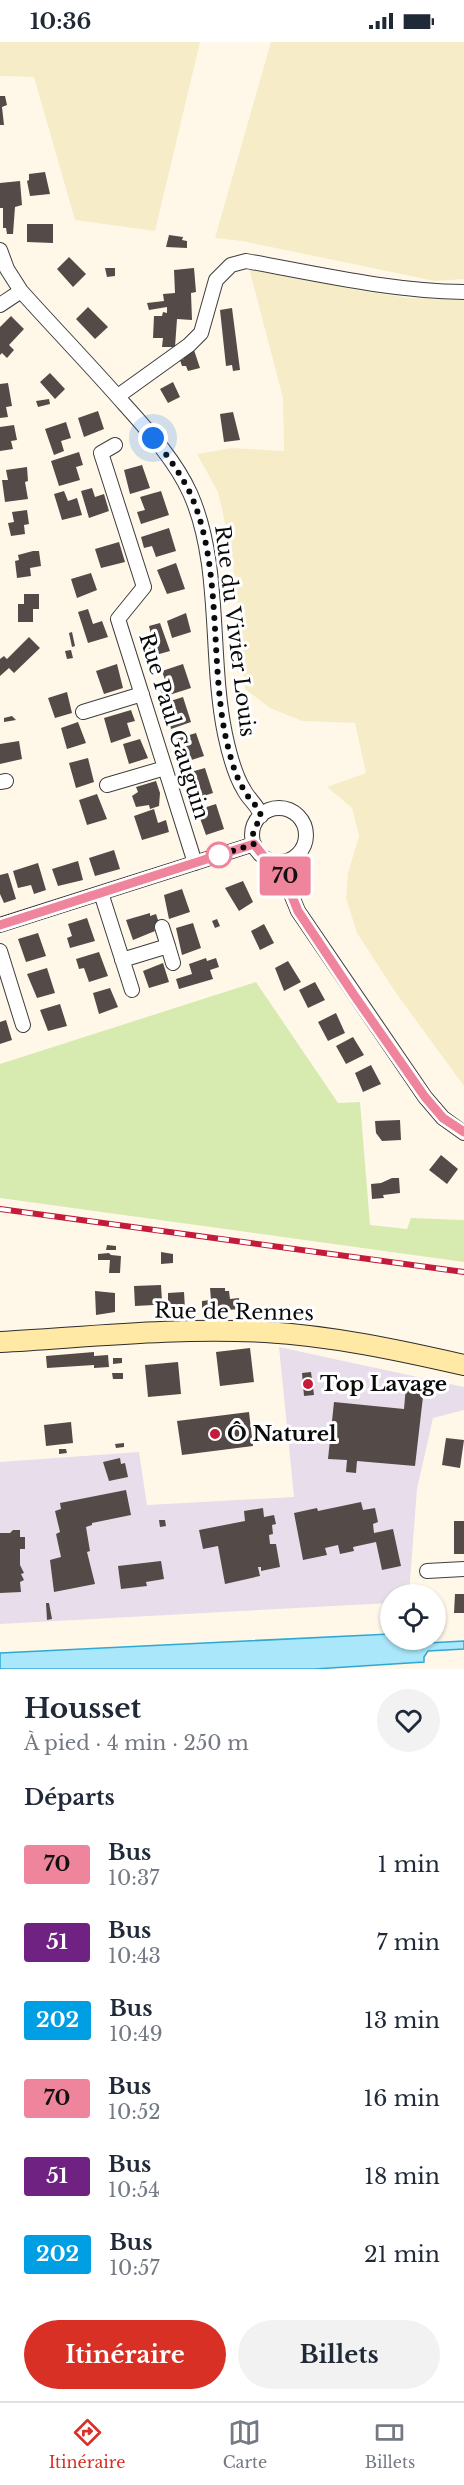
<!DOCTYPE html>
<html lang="fr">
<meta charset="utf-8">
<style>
body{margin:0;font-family:"Libre Baskerville",serif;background:#f2f2f3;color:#1f2937;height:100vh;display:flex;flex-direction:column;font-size:22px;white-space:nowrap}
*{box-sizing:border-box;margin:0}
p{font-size:20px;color:#747a83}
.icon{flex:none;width:33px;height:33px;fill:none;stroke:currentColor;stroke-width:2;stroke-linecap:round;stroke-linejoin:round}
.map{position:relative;height:1627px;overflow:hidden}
.sheet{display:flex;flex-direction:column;background:#fff;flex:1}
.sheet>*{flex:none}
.badge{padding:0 12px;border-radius:4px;font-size:21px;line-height:39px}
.buttons{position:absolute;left:380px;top:1542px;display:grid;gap:12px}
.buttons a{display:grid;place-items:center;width:66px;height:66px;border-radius:50%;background:#fff;box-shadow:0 2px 4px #0004;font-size:30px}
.you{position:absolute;width:30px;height:30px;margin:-15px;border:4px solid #fff;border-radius:50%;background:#1a73e8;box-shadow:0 0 0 9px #1a73e833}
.map>.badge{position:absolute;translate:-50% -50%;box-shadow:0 0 0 3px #fff}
h2{padding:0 24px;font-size:22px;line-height:54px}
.round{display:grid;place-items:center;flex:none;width:63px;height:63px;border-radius:32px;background:#f2f2f3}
.headline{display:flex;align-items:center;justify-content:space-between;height:102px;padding:0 24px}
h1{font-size:28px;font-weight:700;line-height:45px}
.cta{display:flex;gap:12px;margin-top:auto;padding:12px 24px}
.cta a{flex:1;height:69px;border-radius:36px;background:#d93025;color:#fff;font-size:24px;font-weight:700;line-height:69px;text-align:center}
.cta a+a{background:#f2f2f3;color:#1f2937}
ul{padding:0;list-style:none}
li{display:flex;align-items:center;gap:18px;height:78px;padding:0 24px}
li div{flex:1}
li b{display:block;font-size:22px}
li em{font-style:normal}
li .badge{min-width:66px;font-weight:700;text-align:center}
.status{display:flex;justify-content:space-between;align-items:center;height:42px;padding:0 30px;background:#fff;direction:ltr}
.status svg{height:16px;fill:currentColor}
.dock{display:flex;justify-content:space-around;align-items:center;height:84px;border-top:2px solid #e0e1e3;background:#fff;font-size:16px;color:#747a83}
.dock a{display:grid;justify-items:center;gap:3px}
.dock .selected{color:#d93025}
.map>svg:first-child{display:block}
.industrial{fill:#e8deeb}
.farmland{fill:#f6ecc8}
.green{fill:#d7ebb1}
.water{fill:#aae7fa;stroke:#2ca9d6;stroke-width:1.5}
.building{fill:#544a47}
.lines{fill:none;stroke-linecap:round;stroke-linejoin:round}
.street-casing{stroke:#3e3e3e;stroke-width:16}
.secondary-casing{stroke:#2d2d2d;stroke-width:22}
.street{stroke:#fff;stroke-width:14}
.secondary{stroke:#ffe9a4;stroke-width:20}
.rail-casing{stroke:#c31b39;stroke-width:6}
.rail{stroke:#fff;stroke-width:4;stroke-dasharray:11;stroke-linecap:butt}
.line-casing{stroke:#fff;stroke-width:14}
.line{stroke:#ef859d;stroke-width:9}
.walk{stroke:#0b0b0b;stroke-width:6;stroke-dasharray:0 10.8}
.stop-dot{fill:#fff;stroke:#ef859d;stroke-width:3}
.poi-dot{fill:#c31b39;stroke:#fff;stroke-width:2}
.labels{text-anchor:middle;stroke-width:6;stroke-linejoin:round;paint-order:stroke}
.street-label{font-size:21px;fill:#0b0b0b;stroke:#fff}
.poi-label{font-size:21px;font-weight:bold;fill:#0b0b0b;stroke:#fff;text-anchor:start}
</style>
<div class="status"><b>10:36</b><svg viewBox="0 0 49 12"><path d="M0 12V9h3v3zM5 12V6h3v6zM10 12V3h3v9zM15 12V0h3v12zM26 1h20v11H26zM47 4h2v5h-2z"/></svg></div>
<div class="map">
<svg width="464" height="1627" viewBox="0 0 464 1627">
<rect width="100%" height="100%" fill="#fff8e9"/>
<path class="industrial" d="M279,1305l185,40v23l-31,8 -16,71 -8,105h-19v9l-390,21v-162l139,-10 8,53 147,-8z"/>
<path class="farmland" d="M0,0h200l-45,189 -80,-11 -41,-143 -34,-1z
M271,0h193v237l-29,2 -193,-40 -27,-3z
M265,225l85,22 59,9 55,2v786l-68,-93 -39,-60 -11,-35 2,-25 11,-37 -7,-28 -25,-21 39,-14 -11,-50 -53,-2 -32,-13 -25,-19 -13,-136 -14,-61 -21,-38 35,-6 52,3 -1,-53 -34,-130z"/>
<path class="green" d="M256,940l82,121 22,-1 10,123 37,4 4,-11 53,2v42l-464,-64v-134z"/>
<path class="water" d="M390,1592v6h34l4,3 36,-2v8l-36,2 -4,6v5l-109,7h-315v-16z"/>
<path class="building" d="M0,54h5l2,9 -5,2 2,18h-4z
M45,130l5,22 -20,2 -3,-15 2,-1v-6z
M20,139l2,24 -7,2 -2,27h-6l-1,-6h-3v-20h-3v-25z
M27,182h26v19l-26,-1z
M169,193l14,2 -1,3 5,1v7l-21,-1z
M69,215l17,17 -13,13 -16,-18z
M105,226h10v8l-8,1z
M194,226l2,24 -5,1 1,27 -15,-1 -2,28h-13l1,-9h-10l1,-22h8l1,-4 4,1v-6l-18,3 -2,-7 17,-2 -1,-7 12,-1 -1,-23z
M88,265l20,20 -13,12 -19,-20z
M232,266l8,62 -7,1 -1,-6 -6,1 -6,-56z
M11,274l13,13 -15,16 5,5 -7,8 -5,-5 -2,2v-28z
M194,308l6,18 -12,3 -2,-5h-4l-2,-6 4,-1 -2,-6z
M50,331l15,16 -10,10 -15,-17z
M173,340l7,15 -12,6 -8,-14z
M8,341l4,23 -6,1 2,10 -8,1v-34z
M49,357l1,5 -12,3 -2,-6z
M98,369l6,18 -20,8 -6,-19z
M233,370l7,28 -16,2 -4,-28z
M66,380l5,16 -10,3 3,10 -10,4 -9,-26z
M14,383l3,15 -6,1 2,8 -13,2v-24z
M79,410l4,13 -7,2 4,13 -21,6 -8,-25z
M142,423l8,23 -20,6 -6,-24z
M27,425l1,14 -3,1 3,17 -23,3 -3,-22h6l-2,-10z
M92,446l3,9 9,-3 5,17 -20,7 -8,-27z
M64,449l4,10 9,-3 5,17 -20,5 -8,-26z
M161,449l8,24 -28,9 -4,-12 8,-2 -5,-13z
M27,468l2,14 -5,1 1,9 -14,2 -3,-13 6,-1 -2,-10z
M169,486l7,23 -20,6 -4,-11 -8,2 -3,-11z
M119,500l6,20 -24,6 -6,-19z
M33,509h6l2,15 -11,2 1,8 -14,2 -2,-17 4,-1 -1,-5z
M176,521l9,26 -18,5 -10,-24z
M91,531l6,17 -20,8 -6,-19z
M24,552h15v15h-6v13h-15v-18h6z
M88,567l5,15 9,-3 6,16 -20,6 -10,-31z
M186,571l5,19 -19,6 -5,-17z
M160,581l10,28 -25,7 -6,-20 12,-4 -2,-8z
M72,590l3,14 -3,1 -3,-14z
M29,595l11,11 -26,25 -5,-5 -9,8v-17l4,-3 3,3z
M71,608l2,8 -6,1 -2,-8z
M117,622l6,24 -19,6 -8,-23z
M183,622l8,24 -28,9 -4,-11 7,-3 -4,-12z
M67,650l5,21 -17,5 -7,-20z
M183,655l8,25 -20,7 -7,-26z
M131,668l4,11 -8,2 4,13 -20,7 -7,-25z
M12,674l4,4 -12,2v-4z
M78,680l8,21 -19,6 -6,-21z
M196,691l8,23 -19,6 -9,-23z
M140,697l8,19 -19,6 -6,-20z
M19,699l3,18 -22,5v-20z
M88,716l6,24 -18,6 -7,-25z
M205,726l8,25 -19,6 -7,-26z
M156,739l4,12 -1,13 -9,3 -1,-4 -13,2 -4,-11 6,-4 -2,-5z
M97,752l10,25 -20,6 -8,-25z
M216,762l8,25 -18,6 -9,-25z
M154,767l4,14 8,-3 3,12 -27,8 -8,-24z
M114,808l6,19 -25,7 -6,-18z
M78,819l5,19 -25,6 -6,-17z
M38,821l8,27 -12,4 -3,-9 -13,3 -5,-17z
M8,831l8,26 -12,4 -4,-9v-19z
M243,839l10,21 -14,9 -14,-23z
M182,847l8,23 -21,7 -5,-24z
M150,871v3l6,-2 4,12 -6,2 1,3 -22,9 -7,-20z
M87,876l8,23 -25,7 -3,-10 5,-2 -4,-12z
M217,877l3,7 -5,2 -3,-7z
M193,881l8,25 -19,7 -6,-27z
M264,882l10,19 -14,7 -9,-19z
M38,891l8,23 -20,6 -8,-23z
M99,910l9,24 -19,6 -5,-14 -5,1 -3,-10z
M206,916l1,3 9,-3 3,9 -9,3 3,9 -34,10 -3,-10 16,-5 -3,-10z
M288,919l13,21 -17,9 -9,-23z
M163,921l6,19 -20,6 -6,-17z
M47,926l8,25 -18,5 -10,-24z
M315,940l10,18 -17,8 -9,-18z
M110,946l8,19 -19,7 -6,-21z
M60,962l7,22 -19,5 -8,-21z
M336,971l9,20 -17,8 -10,-19z
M6,978l6,20 -12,4v-22z
M353,995l11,18 -18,9 -10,-18z
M371,1023l10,19 -18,8 -8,-19z
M400,1078l1,20 -19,1 -6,-8 -1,-12z
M441,1113l17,14 -11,15 -18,-14z
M392,1136h7l1,15 -17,2 1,3 -12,1 -1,-15 10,-1z
M107,1203l9,1v4h-10z
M161,1210l12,2v9l-12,1z
M109,1211l2,2 10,1 -1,17h-11l1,-13h-12v-6z
M161,1243l1,16h-8v4l-19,1 -1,-20z
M210,1246h15v3h4l1,8 9,-1 1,11 -38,3v-11l9,-1z
M95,1249l20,2v19l-19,3z
M184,1250l1,17 -17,1v-17z
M250,1306l4,34 -34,4 -4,-34z
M94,1310v4l14,-1 1,12 -15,1v-3l-47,3 -1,-12z
M113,1316h9v5l-9,1z
M178,1320l3,32 -33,3 -3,-32z
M311,1330l3,23 -10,1 -2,-23z
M112,1331h11v6h-10z
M406,1344l18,2 -9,78 -58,-5 -1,12 -10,-1 1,-12 -19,-1 6,-57 70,7z
M249,1370l4,34 -71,9 -5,-34z
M71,1380l2,21 -27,3 -2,-21z
M446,1396l18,2 -4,28 -18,-3z
M124,1401v4l-8,1 -1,-4z
M59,1407h7l1,4 -8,1z
M120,1416l1,6 4,-1 3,14 -19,4 -6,-19z
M126,1448l5,25 -39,8v2l-6,2 4,24 -3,1 8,32 -41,8 -4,-32 11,-3 -5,-23 4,-2 -5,-21 6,-2 -1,-6z
M361,1460l2,8 12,-2 3,14 -5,2 1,9 19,-4 8,37 -19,4 -6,-28 -23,5 1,4 -14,3 -2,-9 -13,3 2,7 -24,5 -9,-47 23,-5 1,3z
M263,1466l1,9 10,-2 2,9 -4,1 1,9 -4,1 1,9h6l4,23 -19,4v-4h-3l2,9 -35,8 -7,-38 -15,3 -4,-19 46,-9 -1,-10z
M159,1478h6l1,6 -6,1z
M454,1479h10v33h-10z
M13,1488h7v7h5v12h-5v16l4,8 -3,1 3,6 -4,2 1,10 -21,1v-60h10z
M161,1519l3,18 -18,3 1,4 -26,3 -3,-23z
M455,1552h9v19h-10z
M46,1561h3l3,16 -5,1z"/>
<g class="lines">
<g class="street-casing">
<path id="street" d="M0,208l7,19 14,22c34,38 70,75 104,114 24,27 50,55 65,88 32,71 19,164 35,241 4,19 9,40 19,56 5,10 14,15 17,26
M0,263l21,-14
M118,354l71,-51 12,-12 15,-53 15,-15 15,-4c72,13 144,30 218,31
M115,403l-14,8 43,134 -26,32 77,244
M83,670l59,-18
M0,740l6,-1
M107,743l58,-17
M252 793a27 27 0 1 1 54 0a27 27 0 1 1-54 0Z
M282,820l7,27 9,22 127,186 18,21 21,15
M101,851l31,97
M0,883l254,-81
M162,885l6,19
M0,909l23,74
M122,918l46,-14 5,17
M427,1529l37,-2"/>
</g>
<g class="secondary-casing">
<path id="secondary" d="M0,1300c88,-5 177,-15 265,-10 68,4 133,18 199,33"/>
</g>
<use href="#street" class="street"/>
<use href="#secondary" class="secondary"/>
<g class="rail-casing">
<path id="rail" d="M0,1167l464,63"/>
</g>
<use href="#rail" class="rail"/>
</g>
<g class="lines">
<g class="line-casing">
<path id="line" d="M0,883l254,-81 11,14 17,4 7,27 9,22 56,84 71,102 18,21 21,14"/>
</g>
<use href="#line" class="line"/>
<path class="walk" d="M153,396c14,17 28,36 38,57 31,71 19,162 34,239 4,18 9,40 19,56 5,10 14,15 17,26l-8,16 1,12 -40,13 5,-2"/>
</g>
<circle class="stop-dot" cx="219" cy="813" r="12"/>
<g class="poi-dot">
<circle cx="308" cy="1342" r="6"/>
<circle cx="215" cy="1392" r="6"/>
</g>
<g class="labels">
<g class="street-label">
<text transform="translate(235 589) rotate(83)" y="7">Rue du Vivier Louis</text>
<text transform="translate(174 684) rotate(73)" y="7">Rue Paul Gauguin</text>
<text transform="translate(234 1270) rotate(1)" y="7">Rue de Rennes</text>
</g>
<g class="poi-label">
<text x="320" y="1349">Top Lavage</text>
<text x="227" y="1399">Ô Naturel</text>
</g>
</g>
</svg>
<div class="buttons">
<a><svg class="icon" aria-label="locate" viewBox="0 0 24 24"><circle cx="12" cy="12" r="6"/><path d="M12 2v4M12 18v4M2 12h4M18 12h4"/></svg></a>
</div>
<div class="you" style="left:153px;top:396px"></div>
<b class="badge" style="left:285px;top:834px;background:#ef859d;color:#111">70</b>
</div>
<section class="sheet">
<div class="headline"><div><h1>Housset</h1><p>À pied · 4 min · 250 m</p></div><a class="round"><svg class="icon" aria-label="heart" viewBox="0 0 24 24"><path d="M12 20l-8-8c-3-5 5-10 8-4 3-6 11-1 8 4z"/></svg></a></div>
<h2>Départs</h2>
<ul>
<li><span class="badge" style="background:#ef859d;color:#111">70</span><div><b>Bus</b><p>10:37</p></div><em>1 min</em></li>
<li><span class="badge" style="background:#6f2282;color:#fff">51</span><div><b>Bus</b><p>10:43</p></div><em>7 min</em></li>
<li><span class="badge" style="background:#009fe3;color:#fff">202</span><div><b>Bus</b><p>10:49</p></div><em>13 min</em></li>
<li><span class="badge" style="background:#ef859d;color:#111">70</span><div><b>Bus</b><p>10:52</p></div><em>16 min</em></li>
<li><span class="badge" style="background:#6f2282;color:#fff">51</span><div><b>Bus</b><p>10:54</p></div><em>18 min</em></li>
<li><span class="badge" style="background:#009fe3;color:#fff">202</span><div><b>Bus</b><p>10:57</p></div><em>21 min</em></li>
</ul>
<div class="cta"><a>Itinéraire</a><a>Billets</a></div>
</section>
<nav class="dock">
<a class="selected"><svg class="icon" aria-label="directions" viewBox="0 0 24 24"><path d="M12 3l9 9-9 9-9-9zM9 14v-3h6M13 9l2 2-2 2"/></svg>Itinéraire</a>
<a><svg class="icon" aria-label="map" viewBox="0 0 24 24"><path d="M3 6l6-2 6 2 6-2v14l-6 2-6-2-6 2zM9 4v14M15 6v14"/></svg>Carte</a>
<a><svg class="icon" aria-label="tickets" viewBox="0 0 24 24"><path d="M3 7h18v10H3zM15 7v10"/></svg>Billets</a>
</nav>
